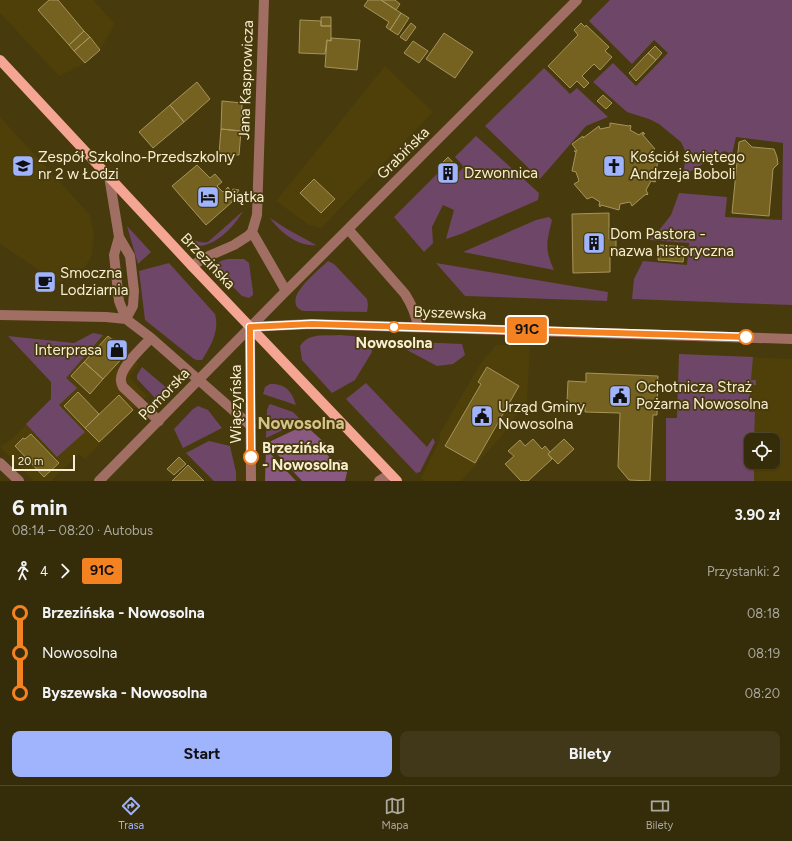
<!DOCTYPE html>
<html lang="pl">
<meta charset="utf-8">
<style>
body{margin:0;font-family:Figtree,sans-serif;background:#403818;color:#f1f3f6;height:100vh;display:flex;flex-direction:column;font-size:15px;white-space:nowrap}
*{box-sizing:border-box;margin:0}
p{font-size:13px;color:#aaa79c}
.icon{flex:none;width:22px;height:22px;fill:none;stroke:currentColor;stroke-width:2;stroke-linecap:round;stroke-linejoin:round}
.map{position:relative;height:481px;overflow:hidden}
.panel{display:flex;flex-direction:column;background:#352c0a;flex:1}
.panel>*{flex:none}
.badge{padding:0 8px;border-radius:3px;font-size:14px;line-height:26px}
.fabs{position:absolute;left:744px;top:433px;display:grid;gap:8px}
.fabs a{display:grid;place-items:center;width:36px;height:36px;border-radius:8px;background:#352c0a;box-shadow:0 1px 3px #0004,0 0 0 1px #4f482b;font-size:20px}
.scale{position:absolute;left:12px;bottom:10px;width:63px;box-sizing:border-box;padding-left:4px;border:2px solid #f7eed0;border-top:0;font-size:11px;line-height:14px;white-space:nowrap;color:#f7eed0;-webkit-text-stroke:3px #473a0d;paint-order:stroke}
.map>.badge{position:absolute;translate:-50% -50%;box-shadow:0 0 0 2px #fff}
.legs{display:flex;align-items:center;gap:6px;height:44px;padding:0 12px;font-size:13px}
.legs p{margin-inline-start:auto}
.head{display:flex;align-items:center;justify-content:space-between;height:68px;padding:0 12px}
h1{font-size:22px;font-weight:700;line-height:30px}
.cta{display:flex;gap:8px;margin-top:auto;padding:8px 12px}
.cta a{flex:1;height:46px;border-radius:8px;background:#a0b3fd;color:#111;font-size:16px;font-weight:700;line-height:46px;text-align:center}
.cta a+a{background:#403818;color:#f1f3f6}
ul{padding:0 12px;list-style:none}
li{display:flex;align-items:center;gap:14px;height:40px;font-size:15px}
li i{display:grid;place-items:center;width:6px;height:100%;margin:0 5px;background:currentColor}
li i::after{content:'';width:10px;height:10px;margin:-5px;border:3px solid;border-radius:50%;background:#352c0a}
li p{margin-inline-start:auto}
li:first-child i{background:linear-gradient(#0000 50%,currentColor 0)}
li:last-child i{background:linear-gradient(currentColor 50%,#0000 0)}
.dock{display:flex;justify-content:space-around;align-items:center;height:56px;border-top:1px solid #4f482b;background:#352c0a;font-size:11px;color:#aaa79c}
.dock a{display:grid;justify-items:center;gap:2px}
.dock .current{color:#a0b3fd}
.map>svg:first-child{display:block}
.built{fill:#4f400a;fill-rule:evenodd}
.green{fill:#6e4667}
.forest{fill:#8a5982}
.building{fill:#756220;stroke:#a6945b}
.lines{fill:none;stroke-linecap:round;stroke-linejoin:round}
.minor{stroke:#a06e63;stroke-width:10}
.major{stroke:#f5a593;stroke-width:10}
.line-1-casing{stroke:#fff;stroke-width:9}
.line-1{stroke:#f58220;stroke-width:6}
.stop-1-dot{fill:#fff;stroke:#f58220;stroke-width:2}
.labels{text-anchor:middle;stroke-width:3.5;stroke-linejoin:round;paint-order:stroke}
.street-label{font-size:15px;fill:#f7eed0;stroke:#473a0d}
.poi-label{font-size:15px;fill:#f7eed0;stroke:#473a0d;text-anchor:start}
.stop-label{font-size:15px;font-weight:bold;fill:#f7eed0;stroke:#473a0d}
.quarter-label{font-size:17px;font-weight:bold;fill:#d5c388;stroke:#473a0d}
</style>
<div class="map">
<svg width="792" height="481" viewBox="0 0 792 481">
<rect width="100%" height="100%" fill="#473a0d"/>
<path class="built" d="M0,0h93l22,24 -15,26 -15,13 -26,13 -59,-63z
M385,66l48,46 -112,116 -12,-3 -33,-24z
M0,117l90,98 4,20 -2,20 -7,12 -26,16 -59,-39z
M93,333l23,5 23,26 -8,10 -1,4 17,18 -62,63 -6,-5 -28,27h-17l-34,-34 13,-9 40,-40z
M496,345l34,1 -3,54 -27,38 -39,43h-37l-3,-3 18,-36 1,-9 41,-70z
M679,354l113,5v122h-117zM751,440h22v22h-22z"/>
<path class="green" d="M610,0h182v305l-160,-6 2,-20 9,-18 44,4 2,-22 -40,-3 11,-11 11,-14 8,-22 48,4 -2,20 57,3 1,-77 -47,-6 -4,17 -8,-3 -41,25 3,-23 -5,-11 -22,-18 -10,-5 -22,-7 -34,-30 20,-19 23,23 32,-33 -14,-13 -22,24 -43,-43z
M544,68l26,26 7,-6 31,29 -22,9 -46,53 -55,-53z
M476,136l63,57 -1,7 -77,34 -15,5 8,-29 -11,-5 -11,22 1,16 -9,9 -30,-35 44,-44 10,10 16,-16 -9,-10z
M243,211c-9,17 -37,46 -56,30 6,-3 14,3 21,1z
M549,217l3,3c-5,21 -8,29 2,50l-91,-18 73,-32z
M270,218l17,11 29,16c-18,2 -36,-13 -46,-27z
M127,226l24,26 -13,12z
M231,259h13l5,4 4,29v3l-4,3 -7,-2 -26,-26c-1,-9 8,-11 15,-11z
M328,261l6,3 33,35 1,6 -1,7 -61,-1c-5,0 -8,-2 -10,-6 -5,-14 23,-35 32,-44z
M169,263l46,51c5,17 -5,33 -13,46h-5l-3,-1 -49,-39 -6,-49z
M436,263l172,29 -1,9 -142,-5z
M93,333l10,2 -37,43 11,10 -18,17 26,27 -28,25 -31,-33 25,-25v-17l-43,-46 66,7z
M339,335l26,2c1,6 7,8 7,15l-17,28 -23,13 -30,-33 -2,-14c8,-14 26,-10 39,-11z
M417,342l45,2 3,11 -12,9 -16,2 -30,-16 -1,-7z
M679,354l74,3 -2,23h5v5h-6l-1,27h6l-1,28h-3v22h3v19h-88v-63h11z
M142,367l26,22 -10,12 -21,-22v-4z
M366,383l61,64 6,-9 2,4 -15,30 -4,1 -70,-74z
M270,384c16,-1 22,8 26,21l-33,-11 2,-7z
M270,404l23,8 9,9 -36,17 1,-28 2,-5z
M198,406l10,4 14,18 -39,20 -9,-19 19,-20z
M209,441l21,5 6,26v9h-22l-28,-28z"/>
<path class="forest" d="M305,425l21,19 -2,7 9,10 8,-1 7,8 -3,13h-43l-33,-36v-3z
M266,449l30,32h-31z"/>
<path class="building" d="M49,0h9l26,31 -15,14 -31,-35z
M368,0h13l20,13 -11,17 -4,-3 3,-5 -25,-16z
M381,0h14l5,4 -4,6z
M401,13l8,5 -11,17 -8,-5z
M321,17h10v9h-10z
M300,20l21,1v5h10v15l-4,-1 -2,14 -26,-1z
M411,23l5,4 -10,14 -6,-4z
M581,23l4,4 1,-2 23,22 -4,4 7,6 -12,13 -6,-6 -12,12 7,7 -5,5 -7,-7 -7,7 -22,-22 30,-31 -4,-5z
M84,31l6,6 -16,14 -5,-6z
M444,33l29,19 -18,26 -29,-19z
M90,37l10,13 -15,13 -11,-12z
M331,38l29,2 -3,30 -32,-3 2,-27 4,1z
M413,41l15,10 -9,12 -15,-10z
M655,46l7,7 -6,7 -8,-7z
M648,53l8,7 -20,21 -7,-8z
M197,82l13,17 -26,23 -14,-17z
M603,95l9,8 -6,6 -9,-8z
M222,101l20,2 -1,28 -20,-2z
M170,105l14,17 -31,26 -14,-16z
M610,123l19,3 1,-1 1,1 -1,4 9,5 4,-3 2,2h-3l13,15 -3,2 1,10h5l-4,19 2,1 -1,1 -4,-1 -5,9 2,4 -1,1 -1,-1 -14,12 -2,-4 -10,2 -1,6 -18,-5 -1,2 -1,-2 1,-3 -8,-5 -5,2 -13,-15 5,-3 -3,-9 -4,-1 4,-19 -2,-1h3l-5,-7 11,-8v2l16,-12 1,3 10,-2z
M221,129l20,2 -2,24 -20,-1z
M745,140l7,7 22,2 3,8 1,7 -5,5 -4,47 -37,-3 7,-71z
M448,157l10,11 -10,10 -11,-10z
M197,165l13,13 5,-4 7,8 -5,4 6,6 5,-5 3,5 2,-3 6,1 -7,12 -26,23 -34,-39z
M314,179l21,20 -14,14 -21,-20z
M609,213v26l7,-1v10h-6v24l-37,1 -1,-59z
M660,245l25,2 -2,15 -25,-2z
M108,336l19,17 -24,26 -19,-17z
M84,362l19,17 -13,15 -19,-18z
M487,367l32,19 -44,77 -30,-17 36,-62 -3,-2z
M586,373l72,3 -1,39h-4l-3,66 -21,-1 -11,-13 2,-54 -35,-1v-8l-18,-1 1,-22 18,1z
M78,392l21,22 -14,14 -21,-22z
M119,395l14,15 -34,32 -14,-14z
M31,434l28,29 -15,14 -29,-31 8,-8 2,1z
M533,439l9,10 3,-3 5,6 -2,2 4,5 -24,22h-7l-16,-17 9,-8 -6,-5 12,-11 5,6z
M564,439l10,10 -16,15 -10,-10z
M179,457l7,7 -12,11 -7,-6z
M188,465l16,16h-32z"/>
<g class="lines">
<path class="minor" d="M109,176l10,61 -5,18 5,46 7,18 25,19 100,88
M348,229l57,65c7,11 11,20 13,33
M252,232l34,59
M119,237l11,19 4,35 -1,15 -7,13
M192,266l12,-8 30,-13 14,-9 4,-4 5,-17 7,-215
M0,315l106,2 20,2
M250,327l61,-3 481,15
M250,327l1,154
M151,338c-9,10 -32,30 -30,43 0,2 1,4 2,6l36,34
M0,463l19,18
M99,481l184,-187 294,-294
M379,481l11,-7"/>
<path class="major" d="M0,60l192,206 205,215"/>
</g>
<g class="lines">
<g class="line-1-casing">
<path id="line-1" d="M251,457l-1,-130 62,-3 434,13"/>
</g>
<use href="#line-1" class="line-1"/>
</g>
<defs>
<g id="school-square" transform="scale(1.15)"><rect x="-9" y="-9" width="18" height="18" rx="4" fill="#a0b3fd" stroke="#473a0d"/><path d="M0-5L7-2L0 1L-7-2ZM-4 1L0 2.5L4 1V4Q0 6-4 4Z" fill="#111"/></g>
<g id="church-square" transform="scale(1.15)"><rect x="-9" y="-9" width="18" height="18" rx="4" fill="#a0b3fd" stroke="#473a0d"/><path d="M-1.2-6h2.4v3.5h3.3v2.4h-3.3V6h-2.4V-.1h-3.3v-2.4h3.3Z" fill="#111"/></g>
<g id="building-square" transform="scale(1.15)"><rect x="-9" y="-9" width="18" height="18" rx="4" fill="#a0b3fd" stroke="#473a0d"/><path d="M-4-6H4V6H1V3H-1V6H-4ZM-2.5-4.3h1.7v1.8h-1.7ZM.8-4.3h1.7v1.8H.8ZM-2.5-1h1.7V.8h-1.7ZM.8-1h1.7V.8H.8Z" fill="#111"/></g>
<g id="hotel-square" transform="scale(1.15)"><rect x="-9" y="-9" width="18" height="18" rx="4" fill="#a0b3fd" stroke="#473a0d"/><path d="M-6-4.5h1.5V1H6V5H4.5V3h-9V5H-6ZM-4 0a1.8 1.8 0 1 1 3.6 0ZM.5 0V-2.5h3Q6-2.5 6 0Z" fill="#111"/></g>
<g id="cafe-square" transform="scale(1.15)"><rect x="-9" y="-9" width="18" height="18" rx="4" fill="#a0b3fd" stroke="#473a0d"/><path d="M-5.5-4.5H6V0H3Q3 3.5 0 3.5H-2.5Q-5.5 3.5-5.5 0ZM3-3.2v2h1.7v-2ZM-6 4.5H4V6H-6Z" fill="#111"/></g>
<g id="shop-square" transform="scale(1.15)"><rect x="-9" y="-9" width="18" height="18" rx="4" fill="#a0b3fd" stroke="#473a0d"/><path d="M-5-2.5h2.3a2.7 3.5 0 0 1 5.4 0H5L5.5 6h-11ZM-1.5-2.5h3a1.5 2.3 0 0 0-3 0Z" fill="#111"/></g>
<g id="civic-square" transform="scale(1.15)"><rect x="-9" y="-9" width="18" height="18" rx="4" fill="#a0b3fd" stroke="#473a0d"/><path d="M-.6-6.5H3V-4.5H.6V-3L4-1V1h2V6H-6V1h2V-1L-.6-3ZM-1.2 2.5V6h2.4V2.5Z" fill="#111"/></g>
</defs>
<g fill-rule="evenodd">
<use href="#school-square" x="23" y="166"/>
<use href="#church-square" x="614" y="166"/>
<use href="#building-square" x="448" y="173"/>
<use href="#hotel-square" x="208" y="197"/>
<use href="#building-square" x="594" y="243"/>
<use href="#cafe-square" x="45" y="282"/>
<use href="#shop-square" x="117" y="350"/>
<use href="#civic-square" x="620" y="396"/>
<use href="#civic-square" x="482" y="416"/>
</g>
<g class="stop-1-dot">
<circle cx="394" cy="327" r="5"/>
<circle cx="746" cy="337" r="7"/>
<circle cx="251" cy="457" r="7"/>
</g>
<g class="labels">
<g class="street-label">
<text transform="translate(246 80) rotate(-88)" y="5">Jana Kasprowicza</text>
<text transform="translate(403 153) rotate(-45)" y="5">Grabińska</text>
<text transform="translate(208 261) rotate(46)" y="5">Brzezińska</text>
<text transform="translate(450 313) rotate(2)" y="5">Byszewska</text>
<text transform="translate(164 394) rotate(-46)" y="5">Pomorska</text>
<text transform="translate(236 404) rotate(-90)" y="5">Wiączyńska</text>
</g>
<g class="poi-label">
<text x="38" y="162">Zespół Szkolno-Przedszkolny<tspan x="38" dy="17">nr 2 w Łodzi</tspan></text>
<text x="630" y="162">Kościół świętego<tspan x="630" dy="17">Andrzeja Boboli</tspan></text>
<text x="464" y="178">Dzwonnica</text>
<text x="224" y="202">Piątka</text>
<text x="610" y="239">Dom Pastora -<tspan x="610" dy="17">nazwa historyczna</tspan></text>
<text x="60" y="278">Smoczna<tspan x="60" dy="17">Lodziarnia</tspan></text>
<text x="102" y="355" text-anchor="end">Interprasa</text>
<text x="636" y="392">Ochotnicza Straż<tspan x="636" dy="17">Pożarna Nowosolna</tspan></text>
<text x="498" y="412">Urząd Gminy<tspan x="498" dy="17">Nowosolna</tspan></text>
</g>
<g class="stop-label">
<text x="394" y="348">Nowosolna</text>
<text x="262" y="453" text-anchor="start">Brzezińska<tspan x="262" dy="17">- Nowosolna</tspan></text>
</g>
<g class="quarter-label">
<text x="301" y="429">Nowosolna</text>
</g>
</g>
</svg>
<div class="fabs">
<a><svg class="icon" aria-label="locate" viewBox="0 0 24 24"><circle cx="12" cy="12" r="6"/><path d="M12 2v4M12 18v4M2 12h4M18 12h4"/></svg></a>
</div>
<div class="scale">20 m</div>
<b class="badge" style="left:527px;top:330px;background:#f58220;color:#111">91C</b>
</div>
<section class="panel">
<div class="head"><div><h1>6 min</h1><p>08:14 – 08:20 · Autobus</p></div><b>3.90 zł</b></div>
<div class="legs"><svg class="icon" aria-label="walk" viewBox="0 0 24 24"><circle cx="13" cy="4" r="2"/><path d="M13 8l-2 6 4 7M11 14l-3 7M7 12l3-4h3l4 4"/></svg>4<svg class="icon" aria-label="forward" viewBox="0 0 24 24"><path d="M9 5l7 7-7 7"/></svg><b class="badge" style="background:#f58220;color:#111">91C</b><p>Przystanki: 2</p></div>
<ul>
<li><i style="color:#f58220"></i><b>Brzezińska - Nowosolna</b><p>08:18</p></li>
<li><i style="color:#f58220"></i><span>Nowosolna</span><p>08:19</p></li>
<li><i style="color:#f58220"></i><b>Byszewska - Nowosolna</b><p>08:20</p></li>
</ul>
<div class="cta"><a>Start</a><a>Bilety</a></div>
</section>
<nav class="dock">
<a class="current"><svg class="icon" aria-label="directions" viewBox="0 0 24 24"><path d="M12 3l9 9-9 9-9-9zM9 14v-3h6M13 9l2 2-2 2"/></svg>Trasa</a>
<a><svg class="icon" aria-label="map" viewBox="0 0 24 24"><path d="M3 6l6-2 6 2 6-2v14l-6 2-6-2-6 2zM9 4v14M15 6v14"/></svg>Mapa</a>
<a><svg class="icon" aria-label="tickets" viewBox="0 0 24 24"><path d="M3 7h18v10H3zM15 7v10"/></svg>Bilety</a>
</nav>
